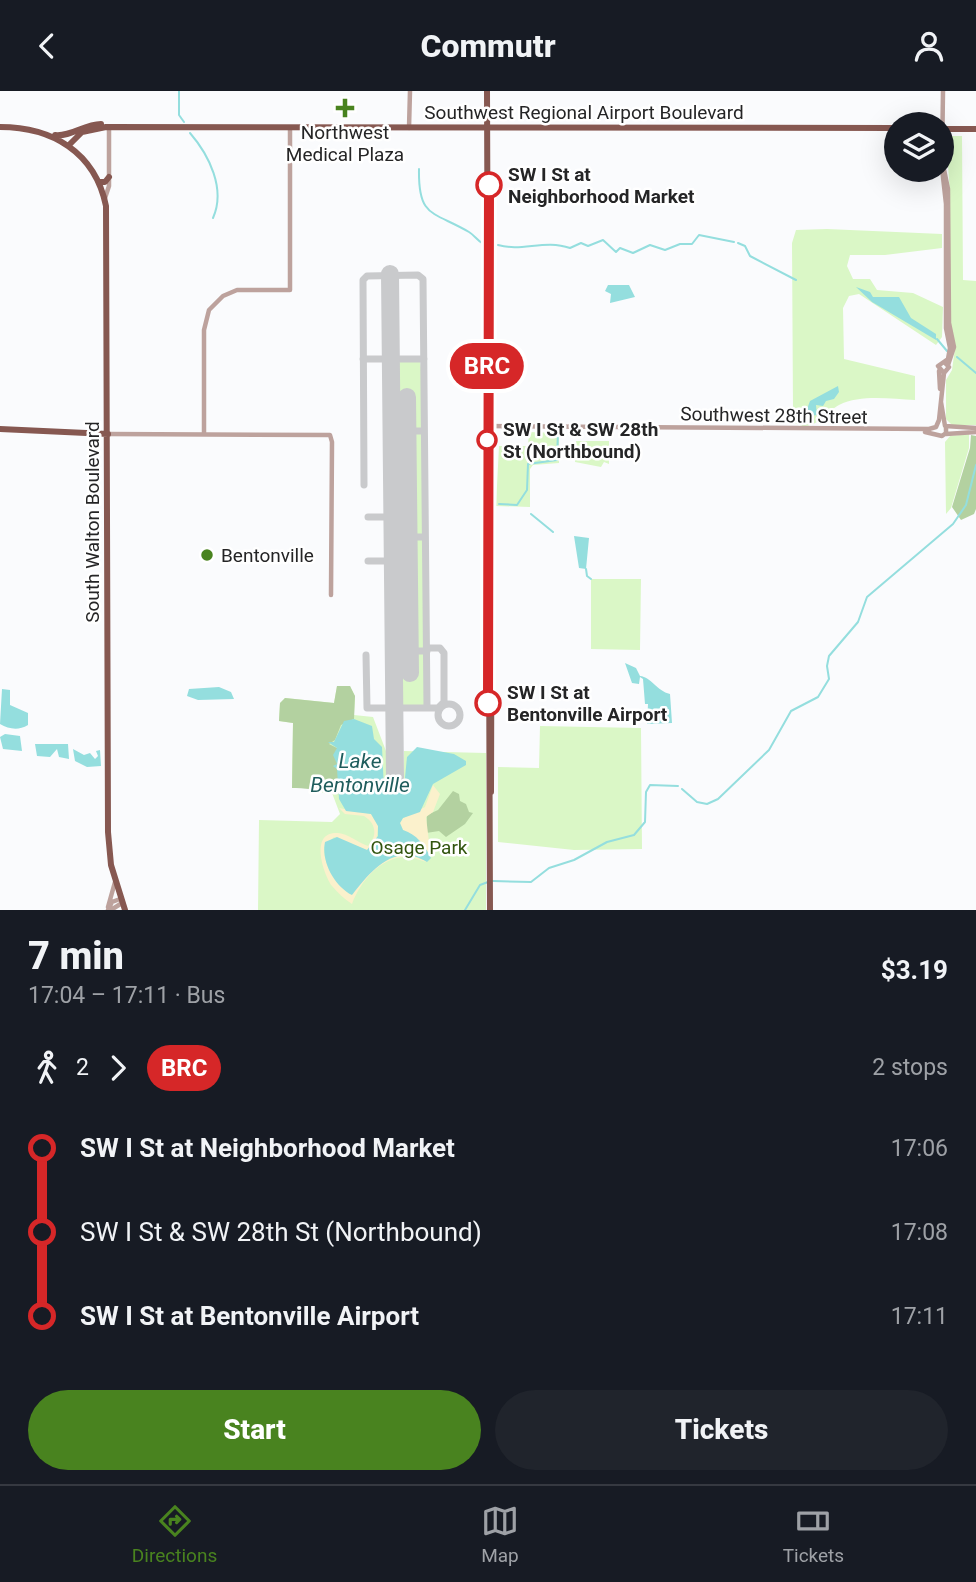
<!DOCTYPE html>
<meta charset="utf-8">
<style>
body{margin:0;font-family:Roboto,sans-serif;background:#20242c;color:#f1f3f6;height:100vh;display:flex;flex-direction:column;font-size:26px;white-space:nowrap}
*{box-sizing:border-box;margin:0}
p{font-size:23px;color:#9ea1a6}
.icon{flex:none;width:38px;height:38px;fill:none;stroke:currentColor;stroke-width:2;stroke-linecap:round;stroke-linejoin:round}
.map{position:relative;height:819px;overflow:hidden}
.drawer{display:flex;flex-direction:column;background:#171b24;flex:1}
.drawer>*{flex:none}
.badge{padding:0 14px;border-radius:23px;font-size:24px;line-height:46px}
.buttons{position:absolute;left:884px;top:21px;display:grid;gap:14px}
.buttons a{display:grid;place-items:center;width:70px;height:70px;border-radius:50%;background:#171b24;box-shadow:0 7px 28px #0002;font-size:35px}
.map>.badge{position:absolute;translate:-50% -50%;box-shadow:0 0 0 4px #fff}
.legs{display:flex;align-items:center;gap:10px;height:77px;padding:0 28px;font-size:23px}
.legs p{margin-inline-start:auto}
.summary{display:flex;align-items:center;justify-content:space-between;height:119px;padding:0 28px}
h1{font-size:38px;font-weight:800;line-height:52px}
.cta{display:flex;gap:14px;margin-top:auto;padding:14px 28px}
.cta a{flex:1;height:80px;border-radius:42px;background:#49831f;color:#fff;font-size:28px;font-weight:800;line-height:80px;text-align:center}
.cta a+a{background:#20242c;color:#f1f3f6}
ul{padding:0 28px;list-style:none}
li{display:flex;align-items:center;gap:24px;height:84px;font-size:26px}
li i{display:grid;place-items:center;width:10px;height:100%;margin:0 9px;background:currentColor}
li i::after{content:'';width:18px;height:18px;margin:-9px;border:5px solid;border-radius:50%;background:#171b24}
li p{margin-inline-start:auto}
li:first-child i{background:linear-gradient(#0000 50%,currentColor 0)}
li:last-child i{background:linear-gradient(currentColor 50%,#0000 0)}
header{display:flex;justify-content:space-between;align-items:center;height:91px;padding:0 28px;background:#171b24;font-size:32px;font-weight:800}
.menu{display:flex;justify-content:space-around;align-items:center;height:98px;border-top:2px solid #363941;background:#171b24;font-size:19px;color:#9ea1a6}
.menu a{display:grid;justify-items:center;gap:4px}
.menu .selected{color:#49831f}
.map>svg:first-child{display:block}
.green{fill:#daf7c6}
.forest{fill:#b3d1a0}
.sand{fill:#fbf1cc}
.water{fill:#94dede}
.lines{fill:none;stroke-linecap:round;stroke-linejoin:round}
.stream{stroke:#94dede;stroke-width:2}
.taxiway{stroke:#c9cacc;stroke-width:7}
.runway{stroke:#c9cacc;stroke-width:18}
.minor{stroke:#bda29d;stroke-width:4.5}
.major{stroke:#865851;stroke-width:6}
.line-1-casing{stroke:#fff;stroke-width:16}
.line-1{stroke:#d62728;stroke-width:10}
.poi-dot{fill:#49831f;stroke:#fff;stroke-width:2.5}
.stop-1-dot{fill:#fff;stroke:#d62728;stroke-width:3.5}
.labels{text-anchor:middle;stroke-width:5;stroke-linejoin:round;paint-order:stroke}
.street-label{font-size:19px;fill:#252526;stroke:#fff}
.poi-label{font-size:19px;fill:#252526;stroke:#fff}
.stop-label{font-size:19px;font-weight:bold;fill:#252526;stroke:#fff;text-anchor:start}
.park-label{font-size:19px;fill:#31540e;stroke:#fff}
.water-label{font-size:21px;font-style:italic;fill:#1f5d5d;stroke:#fff}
</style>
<header><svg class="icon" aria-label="back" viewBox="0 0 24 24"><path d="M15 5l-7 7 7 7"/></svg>Commutr<svg class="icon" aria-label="person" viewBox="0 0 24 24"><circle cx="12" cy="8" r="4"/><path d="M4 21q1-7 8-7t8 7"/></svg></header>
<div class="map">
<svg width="976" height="819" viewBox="0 0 976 819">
<rect width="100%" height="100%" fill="#fafbfd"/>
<path class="green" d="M946,45h16l1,144 13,1v144h-24l-6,-6v-39l6,-10 3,-22 -5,-21v-133z
M827,138l115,5v14l-57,7h-35l-3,11 6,13h17l7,11 36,3 30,14 -1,30 -6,8 -77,-51 -10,2 -6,12 1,51 71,17v24c-24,-1 -54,-6 -76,5 -15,8 -26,30 -46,17v-12l-1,-167 4,-13z
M401,270l19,1 2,12 3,316 -1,15h-23l-3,-11 -3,-327z
M529,341l30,1v30l-26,2 -3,4v38l-34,-1 3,-60h29z
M969,343v14l-18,60 -5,6 -1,-72 5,-6z
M576,350h33v23l-5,-2 -3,5 -26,-5z
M591,488h50l-1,71 -49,-1z
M337,595h13l5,10 -1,19 19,2 13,34v35l18,-1v-34l82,2v157h-228l1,-90 73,2 8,-8 -8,-21 -6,1 -16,-7 -18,1 1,-65 -14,-2 1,-18 5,-5 49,5z
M540,635l101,2 1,121 -68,1 -76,-8v-75l41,1z"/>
<path class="forest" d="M971,344l5,1v73l-2,5 -13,6 -9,-13 18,-59z
M337,595h13l5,10 -1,23 -13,6 -6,15 -6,4 8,4 2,44c-16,1 -30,-5 -47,-4l1,-65 -14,-2 1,-18 5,-5 49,5z
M453,700l6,3 1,7 6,3 3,8 4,1 -8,11 -19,13 -7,-6 -13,2 1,-18 11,-5z"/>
<path class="sand" d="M433,694l7,9 -7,18 -7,5 5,41c-7,-14 -13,-21 -28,-28l-3,-7 3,-5 22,-11z
M339,717l32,6 7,12 -2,17 -9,7 -33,-13 -10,10c0,21 12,37 29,47 16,-26 44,-50 74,-32 -6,-1 -13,-5 -21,-5 -26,0 -46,25 -54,47 -8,-5 -14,-11 -20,-18 -9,-13 -23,-55 6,-53 11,1 20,10 30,13 10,-10 8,-23 -4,-30l-19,-2z"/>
<path class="water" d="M608,194h21l6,12 -25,6 1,-9 -6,-3z
M856,196l14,5 3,5h26l12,21 25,16v6l-64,-38z
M838,295l1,6 -5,7 -8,2 -3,5 -7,-1 1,10 -7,1 -3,-7 3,-8z
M574,445l15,2 -3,31 -7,-1z
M625,572l11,5 4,8c11,1 17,15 30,18l2,29 -25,1 1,-20h-3l-2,-25 -3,-2 -1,7 -7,-1z
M219,596l12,5 3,7 -36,1 -11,-4 2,-7z
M2,598l8,1v15l18,8v12c-10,6 -19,4 -28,-1z
M354,628l18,7 2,13 8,8 2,43 20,-2 3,-31 10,-10 37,7 12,7v4l-33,19 -13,28 -17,6 -3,5 3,7c14,5 21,14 28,28l-4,4c-33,-20 -56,9 -75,33 -18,-9 -31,-34 -27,-53l12,-5 30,13 11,-14v-10l-7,-12 -25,-3 -7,-12 -2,-30 -4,-3 4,-2 -4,-9 4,-7 -9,-6h6l10,-21z
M5,643l15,2 2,15 -19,-2 -3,-12z
M35,653h33l1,15 -10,-2 -2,-8 -7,8 -13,-1z
M73,658l11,6 6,-2 5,6 3,-3 -2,-5 4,-1 1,16 -14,1 -12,-6z"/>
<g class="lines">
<path class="stream" d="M179,0v24l5,7
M190,42c19,22 36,56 23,85
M419,78c-1,49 14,42 50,63 5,3 8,8 13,11
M738,152l7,3 5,10 46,24
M498,154c24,7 47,-6 72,3l11,-5 7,3 15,-6 13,12 4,-4 13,5 17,-8 15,5 15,-6h12l7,-9 35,7
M937,248l10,12
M957,266l19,16
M499,413l18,1 10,-15 1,-26 29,-4 1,-29
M531,423l22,18
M586,478l1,7 4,3
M682,698l15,13 10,2 11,-5 51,-49 22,-39 27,-14 11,-18 -2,-13 2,-10 29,-34 9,-25 86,-73 13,-19 10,-40
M493,790l38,1 18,-14 25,-8 33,-18 27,-7 11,-13 1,-30 4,-7 28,1
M465,819l15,-25 8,-3"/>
<path class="taxiway" d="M363,268h61
M407,340h17
M364,394l-1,-205 4,-4 51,-1 5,4 4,429
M368,426h40
M408,446h17
M368,470h25
M410,560h17
M366,564l1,53h71l6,-6v-49l-4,-5h-13
M438 624a11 11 0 1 1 22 0a11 11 0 1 1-22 0Z"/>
<path class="runway" d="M390,183l5,504
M407,306l3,276"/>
<path class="minor" d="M409,37l1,-37
M942,69l6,29 1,134 5,24 -6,18
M942,70l1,-70
M942,77l4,36v124l4,20 -2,11 -10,7 6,7 5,-6 -5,-5
M105,107l4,-12v-59
M939,280l1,18
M941,311l4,24 31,2
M487,335l442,3 7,-2 3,-7 5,-47
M925,341l17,4 4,-3v-6
M108,343l222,1 2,7 -1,153
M204,343v-104l5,-20 14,-14 14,-6h53v-161
M946,343l30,-2
M108,816l7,-25
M108,819l4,-8 8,-3
M111,819l11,-7"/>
<path class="major" d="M487,0l3,819
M0,36c52,0 95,25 106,79l2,626 3,33 14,45
M942,38h34
M55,44c16,2 29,-11 46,-11
M69,54l13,-13 24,-5 790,1
M99,91h6l4,-5
M490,169l2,147
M0,338l108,5
M491,701l1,-336"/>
</g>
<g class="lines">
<g class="line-1-casing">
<path id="line-1" d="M488,612l1,-518"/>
</g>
<use href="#line-1" class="line-1"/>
</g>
<g class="poi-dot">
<path d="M341.5 6.5h7v7h7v7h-7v7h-7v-7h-7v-7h7z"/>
<circle cx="207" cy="464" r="7"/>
</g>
<g class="stop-1-dot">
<circle cx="489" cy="94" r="12"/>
<circle cx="487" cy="349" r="9"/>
<circle cx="488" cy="612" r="12"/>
</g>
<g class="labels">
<g class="street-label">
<text x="584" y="28">Southwest Regional Airport Boulevard</text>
<text transform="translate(774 324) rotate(1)" y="7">Southwest 28th Street</text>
<text transform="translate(92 431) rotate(-90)" y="7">South Walton Boulevard</text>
</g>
<g class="poi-label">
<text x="345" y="48">Northwest<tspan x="345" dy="22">Medical Plaza</tspan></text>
<text x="221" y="471" text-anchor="start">Bentonville</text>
</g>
<g class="stop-label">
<text x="508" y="90">SW I St at<tspan x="508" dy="22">Neighborhood Market</tspan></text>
<text x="503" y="345">SW I St &amp; SW 28th<tspan x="503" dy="22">St (Northbound)</tspan></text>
<text x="507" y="608">SW I St at<tspan x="507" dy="22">Bentonville Airport</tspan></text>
</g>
<g class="park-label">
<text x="419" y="763">Osage Park</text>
</g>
<g class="water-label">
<text x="360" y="677">Lake<tspan x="360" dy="24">Bentonville</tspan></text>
</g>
</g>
</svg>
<div class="buttons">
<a><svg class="icon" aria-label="layers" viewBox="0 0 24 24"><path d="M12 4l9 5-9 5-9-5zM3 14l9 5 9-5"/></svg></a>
</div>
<b class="badge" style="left:487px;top:275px;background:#d62728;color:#fff">BRC</b>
</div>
<section class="drawer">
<div class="summary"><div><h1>7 min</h1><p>17:04 – 17:11 · Bus</p></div><b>$3.19</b></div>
<div class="legs"><svg class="icon" aria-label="walk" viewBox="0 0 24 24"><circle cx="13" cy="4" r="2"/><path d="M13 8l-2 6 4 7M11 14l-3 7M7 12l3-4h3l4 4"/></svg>2<svg class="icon" aria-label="forward" viewBox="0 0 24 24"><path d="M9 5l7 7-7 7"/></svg><b class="badge" style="background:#d62728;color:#fff">BRC</b><p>2 stops</p></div>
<ul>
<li><i style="color:#d62728"></i><b>SW I St at Neighborhood Market</b><p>17:06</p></li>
<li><i style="color:#d62728"></i><span>SW I St &amp; SW 28th St (Northbound)</span><p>17:08</p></li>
<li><i style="color:#d62728"></i><b>SW I St at Bentonville Airport</b><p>17:11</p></li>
</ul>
<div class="cta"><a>Start</a><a>Tickets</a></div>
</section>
<nav class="menu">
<a class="selected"><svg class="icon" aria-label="directions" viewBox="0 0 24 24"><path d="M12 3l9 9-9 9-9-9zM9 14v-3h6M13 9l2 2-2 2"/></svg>Directions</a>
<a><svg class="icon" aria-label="map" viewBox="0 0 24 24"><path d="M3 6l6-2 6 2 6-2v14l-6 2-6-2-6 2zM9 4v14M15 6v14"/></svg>Map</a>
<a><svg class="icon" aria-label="tickets" viewBox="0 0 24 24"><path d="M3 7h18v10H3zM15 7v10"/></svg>Tickets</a>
</nav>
